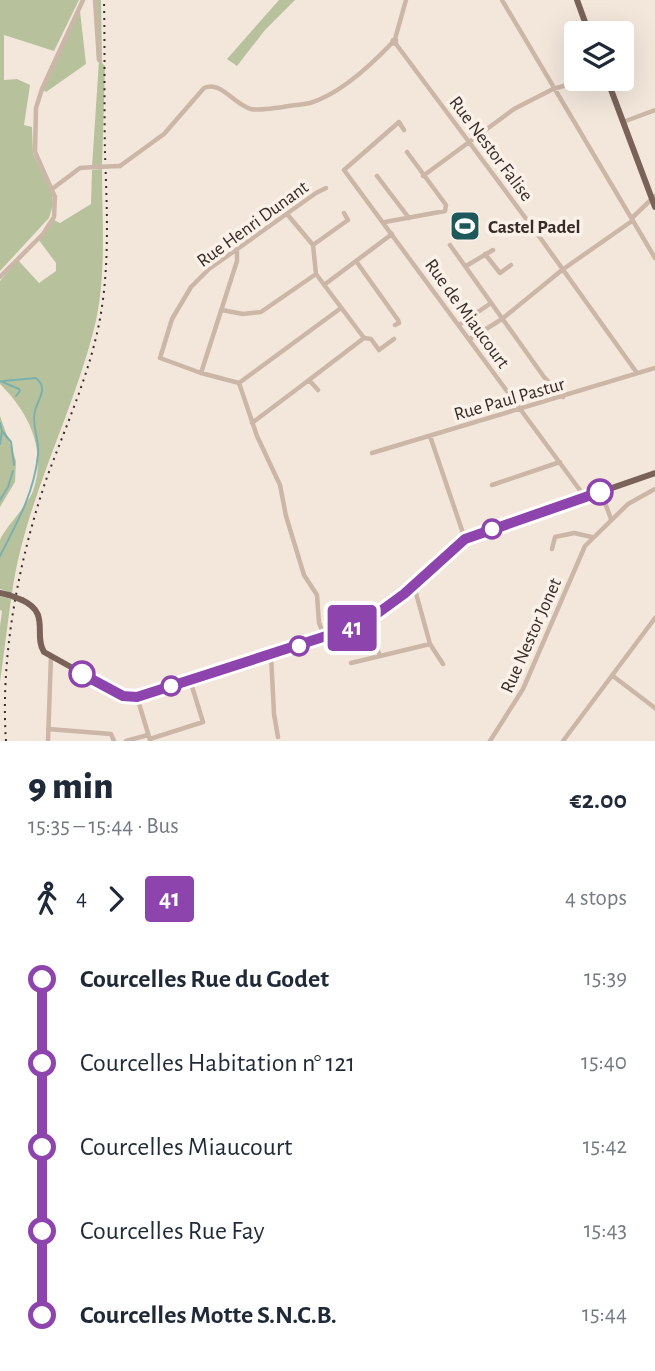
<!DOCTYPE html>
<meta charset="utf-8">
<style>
body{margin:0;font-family:"Alegreya Sans",sans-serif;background:#f2f2f3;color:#1f2937;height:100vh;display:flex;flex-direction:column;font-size:26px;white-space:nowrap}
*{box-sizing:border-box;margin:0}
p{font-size:23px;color:#747a83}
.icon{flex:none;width:38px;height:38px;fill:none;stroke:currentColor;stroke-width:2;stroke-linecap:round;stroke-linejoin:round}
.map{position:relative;height:741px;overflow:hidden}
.drawer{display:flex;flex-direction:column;background:#fff;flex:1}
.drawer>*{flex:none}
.badge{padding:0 14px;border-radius:5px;font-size:24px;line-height:46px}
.fabs{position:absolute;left:564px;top:21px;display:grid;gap:14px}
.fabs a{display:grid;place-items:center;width:70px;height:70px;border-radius:7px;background:#fff;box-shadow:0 7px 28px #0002;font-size:35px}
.map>.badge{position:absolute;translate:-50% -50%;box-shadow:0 0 0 4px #fff}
.legs{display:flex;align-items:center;gap:10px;height:77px;padding:0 28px;font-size:23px}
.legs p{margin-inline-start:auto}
.head{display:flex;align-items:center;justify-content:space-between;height:119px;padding:0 28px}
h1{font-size:38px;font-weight:800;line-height:52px}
ul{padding:0 28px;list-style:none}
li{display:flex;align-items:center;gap:24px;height:84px;font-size:26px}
li i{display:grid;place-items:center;width:10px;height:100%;margin:0 9px;background:currentColor}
li i::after{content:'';width:18px;height:18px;margin:-9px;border:5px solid;border-radius:50%;background:#fff}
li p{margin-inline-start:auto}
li:first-child i{background:linear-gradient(#0000 50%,currentColor 0)}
li:last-child i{background:linear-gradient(currentColor 50%,#0000 0)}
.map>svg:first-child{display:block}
.green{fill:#b7c29c}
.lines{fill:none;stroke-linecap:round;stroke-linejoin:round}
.stream{stroke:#7ab0b0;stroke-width:2}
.minor{stroke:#cbb6a7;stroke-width:4.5}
.major{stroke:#7a6259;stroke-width:6}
.rail{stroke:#372c28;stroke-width:2;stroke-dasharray:2 5;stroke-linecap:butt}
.minor-bridge{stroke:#cbb6a7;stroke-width:4.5}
.major-bridge{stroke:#7a6259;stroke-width:6}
.line-1-casing{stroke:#fff;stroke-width:16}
.line-1{stroke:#8e44ad;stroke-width:10}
.stop-1-dot{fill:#fff;stroke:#8e44ad;stroke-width:3.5}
.labels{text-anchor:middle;stroke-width:7;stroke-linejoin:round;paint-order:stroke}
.street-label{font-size:19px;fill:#372c28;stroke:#faf1e9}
.poi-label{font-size:19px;font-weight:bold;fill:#372c28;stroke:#faf1e9;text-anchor:start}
</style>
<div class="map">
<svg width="655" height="741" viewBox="0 0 655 741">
<rect width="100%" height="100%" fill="#f3e7dc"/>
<path class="green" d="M0,0h79l-25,51 -50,-16v45l13,-1 13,6 -6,40 8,2 1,27 19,37 1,14 -4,13 -49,53z
M97,0h4l1,63 3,3 -3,101h-10l7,-107z
M279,0h16l-30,30 -28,36 -10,-7z
M80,11l6,53 -40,28 -4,-3z
M102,169c0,53 5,109 -8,160 -23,90 -69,172 -82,264l-12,-4c0,-10 0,-41 0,-49 5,-13 27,-33 33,-49 14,-42 -4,-78 -33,-107v-103l18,-21 21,23 17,-12v-8l-18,-24 16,-19 6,3 31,-19 1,-34z
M0,416l16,45 -1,21 -15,25z
M0,596l11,3 -11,83v-56l2,-15 -2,-1z"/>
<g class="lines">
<path class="stream" d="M0,381l19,8 1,2 -4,5
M0,423l2,8 -2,13
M2,431l9,11 3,23
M0,500l8,-13 5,-16
M0,556c17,-33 34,-63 38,-101 2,-15 -7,-29 -3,-44 3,-13 14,-22 1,-33l-33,3"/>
<path class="minor" d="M95,0l4,60
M502,0l153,258
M395,39l11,-39
M396,44l-4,-1 1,-3h3v4l140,188 101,141
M623,122l32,-12
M404,130l-5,-8 -55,48 241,327
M120,166l44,-32 40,-46c17,-8 30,17 47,21 10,2 22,-1 32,-2 9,-2 18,-2 27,-4 30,-9 61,-38 82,-60
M377,176l32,42
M423,176l91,-67 39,-20 35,-10
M326,188l-10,5 -107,76 -18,18 -19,32 -12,39 41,15 38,10 102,-75
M52,189l28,-21 15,-1
M287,214l26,31 3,29 48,64
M385,222l60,-11 1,-6 -39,-53
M313,245l35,-25 -4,-7
M450,245l94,132 19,20
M485,254l15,19 11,-8
M356,261l42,59 1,3 -4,2
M466,266l27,-16
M0,277l43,-43 11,-17 1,-20 -20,-45 1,-44 6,-19 41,-89
M324,285l68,-51
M222,310l21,4 18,-2 55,-38
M459,325l32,-22
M364,338l7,1 8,11 15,-11
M470,339l32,-20 60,-49 70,-49 1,-4 22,-21
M201,373l36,-112v-10
M239,383l18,53 23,49 6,31 18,59 13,20 2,28 6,14
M318,390l-9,-10 55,-42
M252,423l57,-43
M430,436l35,103
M372,453l283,-85
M492,485l68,-23
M601,492l10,27
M552,549l3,-12 19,-4 18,4
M414,586l16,58 13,20
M367,621l13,35
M271,655l3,59 4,23
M351,663l79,-19
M613,676l42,32
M137,697l13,43
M48,729l63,5 3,7
M150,739l53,-17 -13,-42
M48,741l3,-85
M126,741l22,-6
M490,741l33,-52 62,-143 43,-42 27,-15
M563,741l92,-123"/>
<path class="major" d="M577,0l12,33
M607,79l48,128
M0,593l9,2
M22,600c29,13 11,35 22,52l79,44 14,1 113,-35 112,-38 42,-30 61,-55 190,-66"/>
<path class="rail" d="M6,741c-6,-85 13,-181 40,-261 19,-52 42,-102 53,-156 11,-56 8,-113 6,-170 -1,-51 0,-103 -1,-154"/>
<path class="minor-bridge" d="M95,167l25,-1"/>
<path class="major-bridge" d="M9,595l13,5"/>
</g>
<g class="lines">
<g class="line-1-casing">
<path id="line-1" d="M82,674l41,22 14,1 214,-69 16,-7 37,-27 61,-55 135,-47"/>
</g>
<use href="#line-1" class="line-1"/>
</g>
<defs>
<g id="stadium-square" transform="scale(1.575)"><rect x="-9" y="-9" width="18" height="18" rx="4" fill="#1d595a" stroke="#faf1e9"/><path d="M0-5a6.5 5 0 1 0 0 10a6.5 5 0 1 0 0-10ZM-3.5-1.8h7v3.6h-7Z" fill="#fff"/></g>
</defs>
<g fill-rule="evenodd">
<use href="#stadium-square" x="465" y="226"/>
</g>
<g class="stop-1-dot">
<circle cx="600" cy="492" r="12"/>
<circle cx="492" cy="529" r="9"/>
<circle cx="299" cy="646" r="9"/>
<circle cx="82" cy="674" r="12"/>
<circle cx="171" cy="686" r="9"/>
</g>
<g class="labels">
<g class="street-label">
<text transform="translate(492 148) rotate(53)" y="7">Rue Nestor Falise</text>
<text transform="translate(252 223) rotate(-36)" y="7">Rue Henri Dunant</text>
<text transform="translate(468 313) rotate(54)" y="7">Rue de Miaucourt</text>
<text transform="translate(509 398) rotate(-16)" y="7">Rue Paul Pastur</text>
<text transform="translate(530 635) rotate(-66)" y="7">Rue Nestor Jonet</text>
</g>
<g class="poi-label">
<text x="488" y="233">Castel Padel</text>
</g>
</g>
</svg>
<div class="fabs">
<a><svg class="icon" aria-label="layers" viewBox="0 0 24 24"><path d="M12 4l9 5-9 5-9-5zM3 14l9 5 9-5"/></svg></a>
</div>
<b class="badge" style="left:352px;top:628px;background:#8e44ad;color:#fff">41</b>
</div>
<section class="drawer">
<div class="head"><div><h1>9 min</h1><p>15:35 – 15:44 · Bus</p></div><b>€2.00</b></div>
<div class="legs"><svg class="icon" aria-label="walk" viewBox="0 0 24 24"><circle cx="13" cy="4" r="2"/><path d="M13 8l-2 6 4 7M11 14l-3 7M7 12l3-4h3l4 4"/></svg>4<svg class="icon" aria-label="forward" viewBox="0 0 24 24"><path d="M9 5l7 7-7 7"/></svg><b class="badge" style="background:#8e44ad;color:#fff">41</b><p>4 stops</p></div>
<ul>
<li><i style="color:#8e44ad"></i><b>Courcelles Rue du Godet</b><p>15:39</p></li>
<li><i style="color:#8e44ad"></i><span>Courcelles Habitation n° 121</span><p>15:40</p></li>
<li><i style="color:#8e44ad"></i><span>Courcelles Miaucourt</span><p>15:42</p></li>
<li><i style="color:#8e44ad"></i><span>Courcelles Rue Fay</span><p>15:43</p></li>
<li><i style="color:#8e44ad"></i><b>Courcelles Motte S.N.C.B.</b><p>15:44</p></li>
</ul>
</section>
